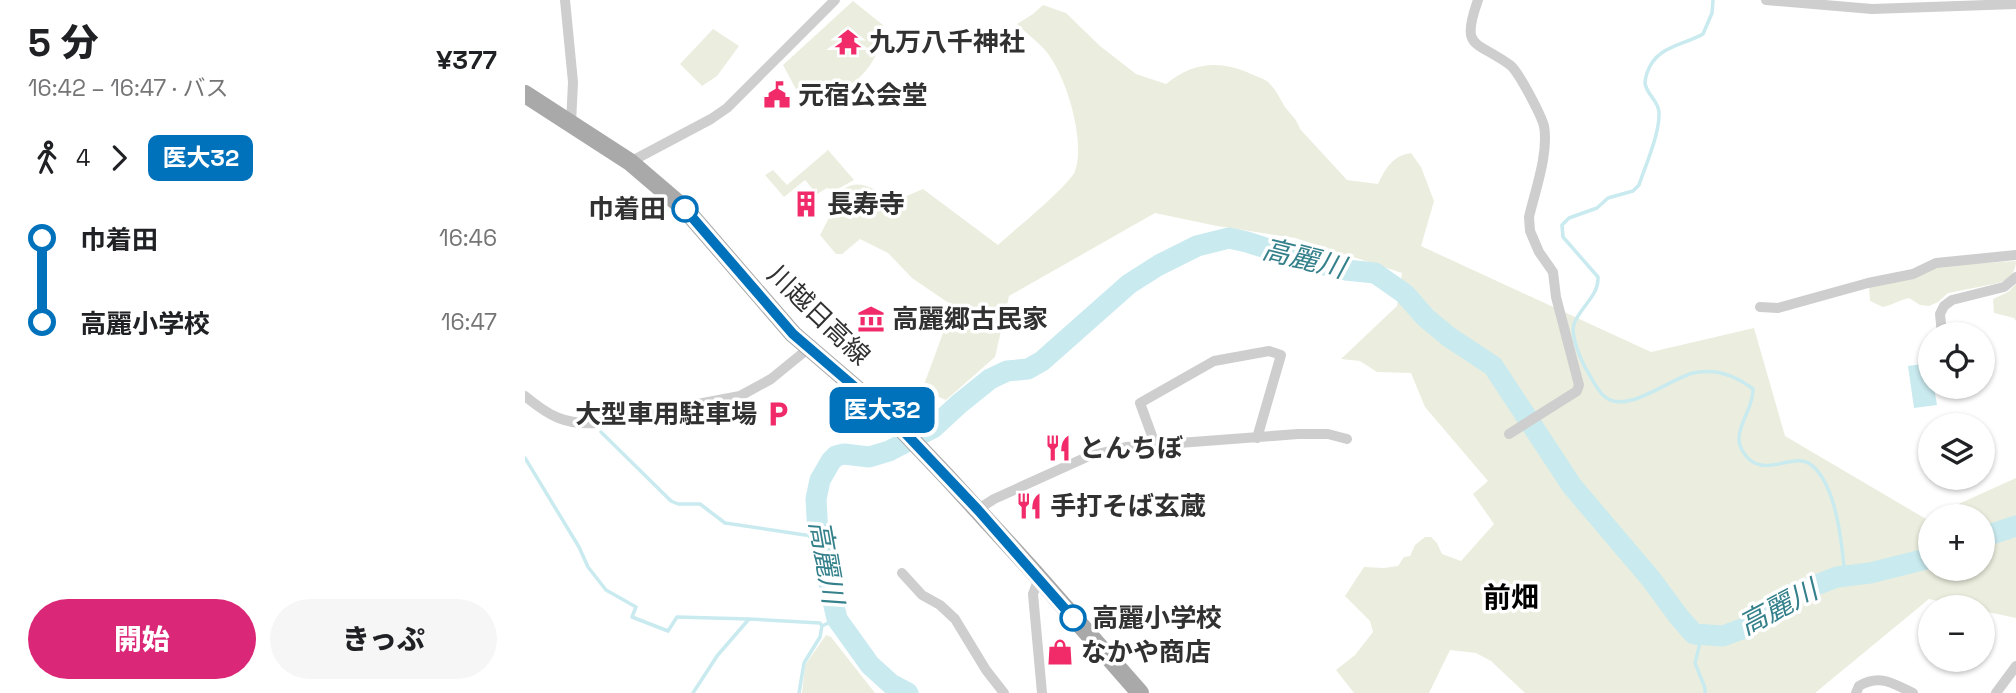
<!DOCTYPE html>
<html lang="ja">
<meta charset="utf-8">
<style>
body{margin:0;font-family:"Space Grotesk","Noto Sans JP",sans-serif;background:#f6f6f6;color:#202124;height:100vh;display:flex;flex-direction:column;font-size:26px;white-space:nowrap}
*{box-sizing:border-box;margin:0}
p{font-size:23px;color:#757577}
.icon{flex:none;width:38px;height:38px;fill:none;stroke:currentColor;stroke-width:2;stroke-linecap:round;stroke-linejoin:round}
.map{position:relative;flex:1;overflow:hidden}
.side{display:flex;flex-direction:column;background:#fff;width:525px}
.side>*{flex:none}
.badge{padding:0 14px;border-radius:10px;font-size:24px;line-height:46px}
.tools{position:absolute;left:1393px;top:322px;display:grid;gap:14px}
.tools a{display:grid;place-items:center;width:77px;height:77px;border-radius:50%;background:#fff;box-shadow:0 2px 5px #0004;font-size:35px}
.map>.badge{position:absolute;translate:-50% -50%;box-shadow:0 0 0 4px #fff}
.legs{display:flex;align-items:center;gap:10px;height:77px;padding:0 28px;font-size:23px}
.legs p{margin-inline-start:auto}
.overview{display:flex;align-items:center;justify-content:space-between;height:119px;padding:0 28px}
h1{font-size:38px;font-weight:800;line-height:52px}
.button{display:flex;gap:14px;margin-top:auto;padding:14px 28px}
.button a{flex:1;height:80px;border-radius:42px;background:#db2777;color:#fff;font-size:28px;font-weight:800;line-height:80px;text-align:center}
.button a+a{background:#f6f6f6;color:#202124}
ul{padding:0 28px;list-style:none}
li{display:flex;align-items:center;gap:24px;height:84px;font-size:26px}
li i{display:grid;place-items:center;width:10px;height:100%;margin:0 9px;background:currentColor}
li i::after{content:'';width:18px;height:18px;margin:-9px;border:5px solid;border-radius:50%;background:#fff}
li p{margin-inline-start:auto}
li:first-child i{background:linear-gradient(#0000 50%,currentColor 0)}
li:last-child i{background:linear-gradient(currentColor 50%,#0000 0)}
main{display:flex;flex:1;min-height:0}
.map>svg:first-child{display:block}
.green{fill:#ebeede}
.water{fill:#c9eaef}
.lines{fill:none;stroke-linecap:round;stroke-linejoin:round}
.stream{stroke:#c9eaef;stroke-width:3.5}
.river{stroke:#c9eaef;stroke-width:21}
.street{stroke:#cecece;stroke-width:10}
.primary{stroke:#a9a9a9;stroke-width:18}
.line-1-casing{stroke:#fff;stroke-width:16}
.line-1{stroke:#0072bc;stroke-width:10}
.stop-1-dot{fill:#fff;stroke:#0072bc;stroke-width:3.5}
.labels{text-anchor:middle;stroke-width:7;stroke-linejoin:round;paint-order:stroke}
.poi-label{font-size:26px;font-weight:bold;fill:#313131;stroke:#fff;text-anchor:start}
.stop-label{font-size:26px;font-weight:bold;fill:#313131;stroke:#fff;text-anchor:end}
.street-label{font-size:26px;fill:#313131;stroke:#fff}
.water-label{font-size:28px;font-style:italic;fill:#34808b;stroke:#fff}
.neighbourhood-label{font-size:28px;font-weight:bold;fill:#000;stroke:#fff}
</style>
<main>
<section class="side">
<div class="overview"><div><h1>5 分</h1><p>16:42 – 16:47 · バス</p></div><b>¥377</b></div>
<div class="legs"><svg class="icon" aria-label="walk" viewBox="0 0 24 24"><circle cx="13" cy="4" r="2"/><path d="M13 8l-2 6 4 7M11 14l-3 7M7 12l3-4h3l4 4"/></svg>4<svg class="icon" aria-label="forward" viewBox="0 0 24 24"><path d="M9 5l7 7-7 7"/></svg><b class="badge" style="background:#0072bc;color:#fff">医大32</b></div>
<ul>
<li><i style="color:#0072bc"></i><b>巾着田</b><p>16:46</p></li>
<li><i style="color:#0072bc"></i><b>高麗小学校</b><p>16:47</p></li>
</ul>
<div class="button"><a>開始</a><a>きっぷ</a></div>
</section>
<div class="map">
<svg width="1491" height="693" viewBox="0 0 1491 693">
<rect width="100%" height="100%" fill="#fff"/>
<path class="green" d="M328,1l30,24c0,34 -28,69 -64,69 -8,0 -15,-2 -22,-3l-14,-26z
M518,5l23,8 34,33 36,28 30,10c28,-22 53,-24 85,-10 7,3 15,5 19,10 7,7 10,15 15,23 6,8 12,12 15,22l47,51 31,4c8,-16 14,-28 33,-31l10,14 13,34 -13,45 230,106 103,-24 31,108 141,83 4,-2v52h53v-53h-51l84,-38v140l-33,-7v-4h-18l-36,-8 -114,94h-290l-34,-32 -15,-8 -26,-3 -21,43h-75l-18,-23 19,-15 18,-23 -3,-11 -25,-25 19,-29 20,1 14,-2 6,-9 6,-1 5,-11 10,-8h6l6,6 5,11 19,7 33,-37 -21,-30 15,-13 -63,-74 -14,-34 -34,-1 -17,-11 -19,-2 56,-53 5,-33 -107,-35 -78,-12 -62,-13 -146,83 -14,61 -49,43 -24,-10 31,-84 -41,-28 -24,-25 -28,-14 -18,15h-6l-16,-19 10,-19 -2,-14c27,-28 37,-18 67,-1l28,-12 75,56c13,-12 72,-60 77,-74 11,-30 -9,-97 -30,-121 -8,-9 -19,-17 -28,-26l16,-10z
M188,29l26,17 -22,30 -15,10 -22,-22z
M303,150l26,30 -18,10 -9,-2 -10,6 -12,-14 -21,17 -19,-22 8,-5 14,15z
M1491,261c0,11 -7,18 -17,22l-51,10 -10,9 -9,4 -9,-1 -11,-7c-10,2 -16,7 -26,9l-13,-6 -1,-14 68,-21z
M1491,284v37l-2,-3 -20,-5 -1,-14 15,-7z
M301,635l5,2 44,56h-73l3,-28z"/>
<path class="water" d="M1405,363v24h4l3,18 -23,3 -6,-42z"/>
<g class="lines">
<path class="stream" d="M1188,0l-1,13 -9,21c-21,12 -47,12 -56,39 -1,3 -2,6 -2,10 1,11 13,17 14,29 1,21 -13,52 -20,73l-6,6 -25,7 -11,10 -28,10 -7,7 1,12 35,40c1,19 -18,30 -24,47 -4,12 8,39 15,50 4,7 9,17 15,22 21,20 65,-17 89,-23 22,-5 42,2 60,16 1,21 -22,42 -11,61 18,33 50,1 68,14 27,19 32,82 35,112
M76,432l70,69 7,3h22l25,19 80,12h13
M0,458l54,89 9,20 18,23 30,17 -4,10 36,14 9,-14 72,2
M1177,635l-7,28 10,25v5
M168,693l24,-37 32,-37 71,4 2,3
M274,693l5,-30 16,-26 2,-11 15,-7"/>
<path class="river" d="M1458,537l33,-11
M383,693l-17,-9 -21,-19 -33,-46 -19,-84 -2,-36 4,-19 11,-19 5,-5 8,-2 25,3 20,-6 44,-23 26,-24 31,-25 17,-8 21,-2 14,-8 87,-77 30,-19 38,-19 32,-8 18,4 56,18 43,10 29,3 30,21 20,23 24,20 44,29 79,120 79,93 28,38 15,17 29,2 24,-9 20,-17 23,-15 47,-18 33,-4 60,-15"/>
<path class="street" d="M40,0l8,82 -2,42
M953,0c-18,50 -2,40 32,65 9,7 31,50 34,61 5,27 -9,65 -15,91l1,14 9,21 14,20 3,25 23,88 -2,6 -68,43
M1241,0l106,9 144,-5
M105,162l81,-43 16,-11 108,-108
M1235,307l18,1 90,-25 45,-9 23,-11 80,-8
M1417,334l-2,-20 4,-8 8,-6 52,-13 12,-10
M0,396c24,20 40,29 72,27l143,-27 31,-17 38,-31
M630,444l-15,-41 74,-42 55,-10 12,4 -24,83
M452,510l17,-11 95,-43 37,-9 172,-13h30l19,5
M377,573l20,22 18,10 15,14 31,51 18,23
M514,578l-6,16 9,99
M1331,693l3,-7c21,-12 33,-3 54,7
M1471,693l20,-27"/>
<path class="primary" d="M0,94l105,68 55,47 108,125 99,85 55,58 86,94 107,122"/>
</g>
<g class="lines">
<g class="line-1-casing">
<path id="line-1" d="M160,209l108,125 99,85 86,91 95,108"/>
</g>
<use href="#line-1" class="line-1"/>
</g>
<defs>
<g id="temple-bare" transform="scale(2.1)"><path d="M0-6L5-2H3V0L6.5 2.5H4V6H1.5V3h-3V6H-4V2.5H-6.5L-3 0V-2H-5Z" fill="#f12a6a" stroke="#fff" stroke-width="2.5" paint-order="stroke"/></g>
<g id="civic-bare" transform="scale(2.1)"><path d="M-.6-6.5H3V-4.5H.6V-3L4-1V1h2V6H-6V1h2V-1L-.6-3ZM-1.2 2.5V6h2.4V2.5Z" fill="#f12a6a" stroke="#fff" stroke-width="2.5" paint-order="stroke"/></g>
<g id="building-bare" transform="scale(2.1)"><path d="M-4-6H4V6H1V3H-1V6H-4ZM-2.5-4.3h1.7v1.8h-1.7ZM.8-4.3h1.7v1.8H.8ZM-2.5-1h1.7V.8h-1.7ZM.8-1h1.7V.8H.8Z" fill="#f12a6a" stroke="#fff" stroke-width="2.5" paint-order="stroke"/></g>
<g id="museum-bare" transform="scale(2.1)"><path d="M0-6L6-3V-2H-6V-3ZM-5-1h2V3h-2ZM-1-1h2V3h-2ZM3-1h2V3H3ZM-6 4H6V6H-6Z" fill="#f12a6a" stroke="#fff" stroke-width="2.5" paint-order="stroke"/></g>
<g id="parking-bare" transform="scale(2.1)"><path d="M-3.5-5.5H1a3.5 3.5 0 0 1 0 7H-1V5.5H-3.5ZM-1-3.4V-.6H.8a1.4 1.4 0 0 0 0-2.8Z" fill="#f12a6a" stroke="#fff" stroke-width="2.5" paint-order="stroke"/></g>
<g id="restaurant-bare" transform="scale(2.1)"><path d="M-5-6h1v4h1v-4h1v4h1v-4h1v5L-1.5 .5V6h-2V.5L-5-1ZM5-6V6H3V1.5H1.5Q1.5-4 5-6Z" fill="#f12a6a" stroke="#fff" stroke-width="2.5" paint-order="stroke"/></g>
<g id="shop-bare" transform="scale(2.1)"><path d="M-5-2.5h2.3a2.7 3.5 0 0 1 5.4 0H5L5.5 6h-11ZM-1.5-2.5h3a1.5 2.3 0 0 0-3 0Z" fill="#f12a6a" stroke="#fff" stroke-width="2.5" paint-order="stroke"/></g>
</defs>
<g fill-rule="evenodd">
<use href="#temple-bare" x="323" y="42"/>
<use href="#civic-bare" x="252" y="95"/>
<use href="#building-bare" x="281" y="204"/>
<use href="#museum-bare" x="346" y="319"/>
<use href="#parking-bare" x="253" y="414"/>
<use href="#restaurant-bare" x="533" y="448"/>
<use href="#restaurant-bare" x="504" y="506"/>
<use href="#shop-bare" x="535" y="652"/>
</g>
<g class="stop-1-dot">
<circle cx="160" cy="209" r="12"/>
<circle cx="548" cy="618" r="12"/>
</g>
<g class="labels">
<g class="poi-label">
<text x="344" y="51">九万八千神社</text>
<text x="273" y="104">元宿公会堂</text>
<text x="302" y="213">長寿寺</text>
<text x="367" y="328">高麗郷古民家</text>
<text x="232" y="423" text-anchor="end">大型車用駐車場</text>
<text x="554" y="457">とんちぼ</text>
<text x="525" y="515">手打そば玄蔵</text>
<text x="556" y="661">なかや商店</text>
</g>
<g class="stop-label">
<text x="141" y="218">巾着田</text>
<text x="567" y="627" text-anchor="start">高麗小学校</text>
</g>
<g class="street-label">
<text transform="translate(294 315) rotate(44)" y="9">川越日高線</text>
</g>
<g class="water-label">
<text transform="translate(779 258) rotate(14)" y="10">高麗川</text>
<text transform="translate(302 562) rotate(80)" y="10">高麗川</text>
<text transform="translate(1253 607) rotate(-28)" y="10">高麗川</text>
</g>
<g class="neighbourhood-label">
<text x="986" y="607">前畑</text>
</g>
</g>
</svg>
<div class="tools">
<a><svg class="icon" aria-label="locate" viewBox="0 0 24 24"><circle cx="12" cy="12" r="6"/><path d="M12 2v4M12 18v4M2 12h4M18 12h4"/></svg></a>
<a><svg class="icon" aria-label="layers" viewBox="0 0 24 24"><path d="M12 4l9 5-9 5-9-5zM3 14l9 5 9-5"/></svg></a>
<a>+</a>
<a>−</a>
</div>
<b class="badge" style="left:357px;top:410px;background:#0072bc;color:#fff">医大32</b>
</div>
</main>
